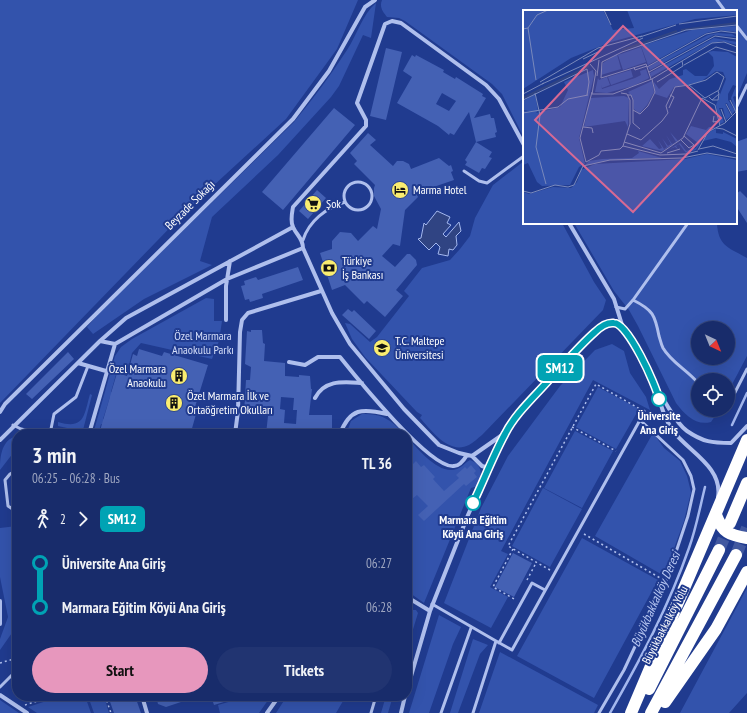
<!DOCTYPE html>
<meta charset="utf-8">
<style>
body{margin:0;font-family:"PT Sans Narrow",sans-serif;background:#213471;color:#f1f3f6;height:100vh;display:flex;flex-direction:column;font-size:15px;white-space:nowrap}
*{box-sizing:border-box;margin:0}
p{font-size:13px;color:#9fa7c1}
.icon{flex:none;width:22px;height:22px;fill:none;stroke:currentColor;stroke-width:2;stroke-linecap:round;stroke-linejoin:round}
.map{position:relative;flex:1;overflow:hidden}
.panel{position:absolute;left:12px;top:429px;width:400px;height:272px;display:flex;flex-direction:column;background:#182c6b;border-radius:16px;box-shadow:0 4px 16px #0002,0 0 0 1px #36487e}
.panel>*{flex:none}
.badge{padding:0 8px;border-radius:6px;font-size:14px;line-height:26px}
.needle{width:26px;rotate:137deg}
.controls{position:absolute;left:691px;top:321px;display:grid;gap:8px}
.controls a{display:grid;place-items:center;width:44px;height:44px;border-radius:50%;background:#182c6b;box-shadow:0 4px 16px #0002,0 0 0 1px #36487e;font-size:20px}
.map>.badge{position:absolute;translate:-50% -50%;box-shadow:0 0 0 2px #fff}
.legs{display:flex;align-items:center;gap:6px;height:44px;padding:0 20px;font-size:13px}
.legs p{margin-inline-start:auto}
.head{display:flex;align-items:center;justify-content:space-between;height:68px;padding:0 20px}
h1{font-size:22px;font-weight:700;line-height:30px}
.cta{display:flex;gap:8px;margin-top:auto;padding:8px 20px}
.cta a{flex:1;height:46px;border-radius:24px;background:#e797bd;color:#111;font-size:16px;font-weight:700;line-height:46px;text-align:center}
.cta a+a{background:#213471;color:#f1f3f6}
ul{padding:0 20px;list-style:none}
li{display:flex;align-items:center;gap:14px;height:44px;font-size:15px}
li i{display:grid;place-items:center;width:6px;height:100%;margin:0 5px;background:currentColor}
li i::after{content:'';width:10px;height:10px;margin:-5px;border:3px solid;border-radius:50%;background:#182c6b}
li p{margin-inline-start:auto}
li:first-child i{background:linear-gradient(#0000 50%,currentColor 0)}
li:last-child i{background:linear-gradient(currentColor 50%,#0000 0)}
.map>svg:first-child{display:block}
.green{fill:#3353ac;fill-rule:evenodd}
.water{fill:#304483;stroke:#a3b7ee}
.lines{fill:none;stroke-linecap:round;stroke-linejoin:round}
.stream{stroke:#a3b7ee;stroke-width:2.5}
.building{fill:#4461b4;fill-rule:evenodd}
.highway-tunnel{stroke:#4158a0;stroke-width:12;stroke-dasharray:12 6;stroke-linecap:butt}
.path{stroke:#afbfed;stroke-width:1.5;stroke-dasharray:2 3;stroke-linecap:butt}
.lane{stroke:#afbfed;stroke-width:3}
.street{stroke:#afbfed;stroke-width:4}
.highway{stroke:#fff;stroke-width:12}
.line-1-casing{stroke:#fff;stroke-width:9}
.line-1{stroke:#00a3b4;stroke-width:6}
.stop-1-dot{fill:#fff;stroke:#00a3b4;stroke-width:2}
.labels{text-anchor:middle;stroke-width:4;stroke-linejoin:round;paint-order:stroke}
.poi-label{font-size:12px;fill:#fff;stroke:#203b8f;text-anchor:start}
.street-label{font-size:12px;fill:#fff;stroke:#203b8f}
.park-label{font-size:12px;fill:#d5def9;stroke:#203b8f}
.stop-label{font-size:12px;font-weight:bold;fill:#fff;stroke:#203b8f}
.water-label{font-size:13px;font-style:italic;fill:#bbcaf4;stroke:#203b8f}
.inset-river{fill:none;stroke:#304483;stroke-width:2}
.inset-road{fill:none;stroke:#7989bc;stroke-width:1}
.view{fill:#d76994;fill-opacity:0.15;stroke:#d76994;stroke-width:2}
.inset-edge{fill:none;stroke:#fff;stroke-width:2}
</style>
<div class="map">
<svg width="747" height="713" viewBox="0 0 747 713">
<rect width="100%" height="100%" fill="#203b8f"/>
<path class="green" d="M0,0h358l-21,49 -51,70 -98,90 -188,194z
M382,0h365v73l-11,26v-88h-212v127l-22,-44 -10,-10 -87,-63 -6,-3 -12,-1c-4,-5 -8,-10 -5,-17z
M376,3l-5,35 -8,-3 -24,51 -8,11 -53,58 -66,62 -12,44 12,4 -68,34 -51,35 -6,-7 14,-16 193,-189c19,-23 37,-47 53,-72 10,-15 15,-35 29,-47z
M524,161v62h38l32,59 12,18 -3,10 -121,125c-4,3 -9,8 -13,10 -20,10 -37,-14 -49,-27l2,-3 -5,-3 -52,-55 -13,-18 -7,-16 5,1 20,18 7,-5 32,-41 -5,-5 18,-23 28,-8 10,-11 10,-13 5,-18 18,-33z
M574,223h143c1,24 13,25 30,35v98l-19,36v-12h-30v30h21l-8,12c-15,4 -26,-7 -35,-19l-38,-77 -9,-16 -15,-19zM698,328h30v30h-30z
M206,298l8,1v22h8l-3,20 -7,18 -71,-16 -9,10 -4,16 44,13 3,6 -58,-17 -6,21 53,16 -2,4 -52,-15 -7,22 52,15h-18l-36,-10 -3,10h-5l22,-78 6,-9 11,-8z
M612,344l12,7 6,22 16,24 4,13 -57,-30 -92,171 7,3 -18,33 18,10 -17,31 -47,-25 37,-95 27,-52 52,-70 35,-36z
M598,387l41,22 -23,40 -40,-22z
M90,394l2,1 -10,39h-6v-4l-18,-4v-4c27,8 26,-7 32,-28z
M362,414c21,0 28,5 42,20h-58l5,-13z
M575,431l38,20 -31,57 -38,-20z
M653,433l11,15 16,13 7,15 4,16 -7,29 -12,33 -6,23 -71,-41z
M14,437l3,2v9l-17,22c0,-12 1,-28 14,-33z
M407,437c11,12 34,41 52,31 4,-2 7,-6 11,-8 13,5 12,14 8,26l-7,2 -47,115 -17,-12z
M543,488l39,21 -32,58 -38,-21z
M17,526v79l-2,1 -1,24 -14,20v-11l8,-22 -8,-40v-49z
M582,538l76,42 -64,118 -77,-42z
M747,588v105l-18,20h-49z
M413,610h3l2,3 -11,36v-22z
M439,615l22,12 -8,17 -24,69h-20z
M473,639l15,6 -8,9 -22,59h-8z
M500,652l98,53 -4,8h-115z
M62,696h23l6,17h-54l-9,-6z
M88,696h16l5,17h-15z
M249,696h22l-12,17h-39l-2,-8z
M287,696h59l-10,17h-60z
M386,696h7l-5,17h-7z
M0,700l19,13h-19z"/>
<path class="water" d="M437,211l13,6 -3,6 4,2 -8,9 3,3 13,-15 2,9 -5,5 1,9 -4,5 -4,-1 -1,7 -10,-2 2,-7 -4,-4 -7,7 -11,-11 3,-1 3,-15 2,2z"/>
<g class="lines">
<path class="stream" d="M732,425l15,-32
M610,713c30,-53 59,-107 79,-165 7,-19 11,-41 16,-61"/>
</g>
<path class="building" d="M386,48l16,4 -16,68 -16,-4z
M412,55l3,2 1,-2 28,15 -1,2 12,7 1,-2 27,17 -1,2 4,2 -12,20 16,-4 1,4h3l3,14 -2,1 1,4 -20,5 -7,-30 -15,23 -4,-2 -1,2 -11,-9 -41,-23 15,-26 -9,-6zM442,93l14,8 -7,10 -13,-7z
M334,108l21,17 -72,85 -21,-18z
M368,133l8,7 -6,5 23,21 4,-5h6l6,3 2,5 28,-11 10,8 2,-1 2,6 -2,1 3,8 -38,13 2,4 -13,13 -5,36 -7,-2 -11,12 13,11 12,-13h3l6,6 1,5 -21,25 7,6 -18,21 -18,-16 -3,3 -19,-19 -13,5 -12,-37 12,-4v-8l8,-9 11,1 7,8 15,-15 4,3 4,-20 -7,-13v-8l1,-3 -21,-21 3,-3 -7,-8z
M747,138v32l-11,2v-30z
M476,142l16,10 -3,5 3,1 -7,11 -3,-1 -3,5 -14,-8 2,-3 -2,-2z
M317,190l9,8 -18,21 -9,-8z
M740,191l7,7v25l-11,-17v-12z
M298,267l5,13 -41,14 1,4 -13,4 -1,-3 -4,1 -4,-14 4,-1 -1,-4 12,-4 2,3z
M348,309l4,3 2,-2 22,21 -7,8 -27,-24z
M251,330h11l1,13 2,1 -1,17 21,2v13l14,1v-2l11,1 1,13h1l-3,26h23v19h-66l2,-18 -20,-1v-2h-4l2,-33h4l1,-13 -6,-3 2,-33 4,1zM281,397l13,1 -1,12h4l-1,14 -12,-1 1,-13 -5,-1z
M139,349l23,7 2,-4 44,13 -13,42h3l-7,25h-2l-1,2h-89l18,-61 10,3 6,-22 4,2z
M68,352l6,7 -42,40 -6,-5z
M416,461l5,6 3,-2 11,12 -2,2 11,12 15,-13 -3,-3 9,-8 2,2 4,-4 5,6 -2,2 3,4 -11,9 -2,-2 -40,37 -6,-6 10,-9 -11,-11 -5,4 -5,-5v-24z
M513,553l19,10 -18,34 -19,-10z
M108,696h27l6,17h-27z
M156,696h40v1l-30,10 -8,-3z
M211,696h26v2l-23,7z"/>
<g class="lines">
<path class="highway-tunnel" d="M719,550l11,-27
M736,555l11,-27"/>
<path class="path" d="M572,427l44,24
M584,534l78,45
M513,549l-20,38 23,13
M550,570l-42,-24 88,-162 44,25
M527,580l9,-17
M0,663l17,-5
M105,696l6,17
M25,705l28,-9"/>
<path class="lane" d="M717,0l8,11
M736,25l11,14
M736,108l11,-23
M464,171l15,10 8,2 37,-27
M344 196a14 14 0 1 1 28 0a14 14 0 1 1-28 0Z
M303,240c6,-19 23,-32 42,-38
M633,300c20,10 22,15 26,36 1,3 2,8 4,12 8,14 24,22 35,35
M616,307l9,2 8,-9 55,-77
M728,406l19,-37
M640,420l4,-9
M13,425l8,4 24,5
M50,434l4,-20 22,-17 12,-31
M17,470l-7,4 -5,6 3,26 9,6
M432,604l64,37 -23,72
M496,641l16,9 128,-230 43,40 8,16 3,13 -6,27 -20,60 -44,94 -25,43
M499,643l33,-60 13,7
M0,687l17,-17
M371,713l5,-17
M441,713l30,-85"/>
<path class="street" d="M569,223l45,76 9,29
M226,320v-34l4,-25
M100,341l15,3 112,-65 76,-31
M289,362l16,3 13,-8h22c16,20 91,113 114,109 6,0 10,-6 13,-11
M78,363l28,8
M658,394c3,14 7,25 15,37 15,20 50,36 45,66
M315,398c10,-19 29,-16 47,-15
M0,412l5,-8 288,-285 36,-48 36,-64 10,-7
M505,433l-33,23 -13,-3 -20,-8 -35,-36 -54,-65 -18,-31 -29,-65c0,-10 -6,-12 -10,-21 -3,-6 -1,-14 0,-20l73,-81v-6l-9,-17 28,-79 7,-3 9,2 85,62 13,14 25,46
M89,434l26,-90
M235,434l3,-23 2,-79 2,-12 6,-7 73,-22
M340,434c10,-26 22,-26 47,-20
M0,440l100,-99 26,-23 167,-91
M472,456l10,10 7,2
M407,597l23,14
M0,601v23
M407,690l23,-79 38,-96 37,-82 26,-33 64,-69c6,-4 12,-9 20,-8 17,2 49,92 72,108 16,11 25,12 44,12l16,-17
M0,695l27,18
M142,696l5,17
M267,713l12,-17
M401,713l4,-17"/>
<path class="highway" d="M716,515c7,18 13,20 31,23
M730,523l17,-40
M649,689l70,-139
M665,702l51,-73 31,-57
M631,713l116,-273
M651,713l85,-158"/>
</g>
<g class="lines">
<g class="line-1-casing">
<path id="line-1" d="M473,503c11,-23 20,-47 32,-69 10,-20 29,-37 44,-54 15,-16 30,-34 46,-48 5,-5 11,-10 19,-9 14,0 42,62 45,76"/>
</g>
<use href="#line-1" class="line-1"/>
</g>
<defs>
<g id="hotel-disc" transform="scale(0.9)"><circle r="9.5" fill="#faed70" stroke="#203b8f"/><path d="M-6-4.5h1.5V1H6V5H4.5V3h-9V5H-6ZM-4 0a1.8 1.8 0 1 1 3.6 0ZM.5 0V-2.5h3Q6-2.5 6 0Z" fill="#111"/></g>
<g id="supermarket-disc" transform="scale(0.9)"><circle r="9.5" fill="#faed70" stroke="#203b8f"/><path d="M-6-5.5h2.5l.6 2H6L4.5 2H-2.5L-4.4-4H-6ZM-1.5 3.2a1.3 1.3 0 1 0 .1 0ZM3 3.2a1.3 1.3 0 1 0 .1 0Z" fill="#111"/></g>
<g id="bank-disc" transform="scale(0.9)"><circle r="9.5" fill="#faed70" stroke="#203b8f"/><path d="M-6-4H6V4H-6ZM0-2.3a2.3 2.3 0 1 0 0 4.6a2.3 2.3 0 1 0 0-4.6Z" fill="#111"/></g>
<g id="university-disc" transform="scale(0.9)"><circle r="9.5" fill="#faed70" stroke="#203b8f"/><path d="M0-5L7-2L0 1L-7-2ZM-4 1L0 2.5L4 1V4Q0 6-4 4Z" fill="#111"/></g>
<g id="building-disc" transform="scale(0.9)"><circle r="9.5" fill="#faed70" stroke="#203b8f"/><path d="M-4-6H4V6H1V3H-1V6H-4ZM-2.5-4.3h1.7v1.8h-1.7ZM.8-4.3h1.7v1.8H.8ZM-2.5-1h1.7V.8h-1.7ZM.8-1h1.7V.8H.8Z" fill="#111"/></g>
</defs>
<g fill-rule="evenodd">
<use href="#hotel-disc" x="400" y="190"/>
<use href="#supermarket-disc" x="313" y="204"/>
<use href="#bank-disc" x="329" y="268"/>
<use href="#university-disc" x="382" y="348"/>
<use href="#building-disc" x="179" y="376"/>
<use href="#building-disc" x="174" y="403"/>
</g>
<g class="stop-1-dot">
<circle cx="659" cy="399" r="7"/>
<circle cx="473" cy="503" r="7"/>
</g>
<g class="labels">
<g class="poi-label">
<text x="413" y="194">Marma Hotel</text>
<text x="326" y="208">Şok</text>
<text x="342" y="265">Türkiye<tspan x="342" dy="14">İş Bankası</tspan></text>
<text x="395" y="345">T.C. Maltepe<tspan x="395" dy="14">Üniversitesi</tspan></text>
<text x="166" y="373" text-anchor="end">Özel Marmara<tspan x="166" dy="14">Anaokulu</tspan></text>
<text x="187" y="400">Özel Marmara İlk ve<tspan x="187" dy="14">Ortaöğretim Okulları</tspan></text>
</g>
<g class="street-label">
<text transform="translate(190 205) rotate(-45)" y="4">Beyzade Sokağı</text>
<text transform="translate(665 625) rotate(-63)" y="4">Büyükbakkalköy Yolu</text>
</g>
<g class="park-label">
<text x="203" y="340">Özel Marmara<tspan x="203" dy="14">Anaokulu Parkı</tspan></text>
</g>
<g class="stop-label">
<text x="659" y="420">Üniversite<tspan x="659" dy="14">Ana Giriş</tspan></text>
<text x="473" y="524">Marmara Eğitim<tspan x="473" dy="14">Köyü Ana Giriş</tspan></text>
</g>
<g class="water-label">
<text transform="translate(655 599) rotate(-66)" y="5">Büyükbakkalköy Deresi</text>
</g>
</g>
<g transform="translate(523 10)">
<rect width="214" height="214" fill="#203b8f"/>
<path d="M0,0h80l10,20 21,-2 -7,-18h110v5l-42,4 -84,23 -40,16 -48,31zM214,16v6l-19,-2 -12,3 -58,32 -7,-19 51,-16zM195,23l14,1 5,3 -23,-2 -64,35 -2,-3 60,-32zM191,28l23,4v3l-15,-4 -11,2 -60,34 -1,-4zM118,37l5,15 -23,8 -5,-15zM190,41l15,1 9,5v41l-2,-2 -2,1 4,12 -2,2 -4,-13 5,-12 -3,-1 -5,9v6l7,11 -3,3 -5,-11 -2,1 6,12 -5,4 -3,-12h-4l5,14 -4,2 -4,-19 10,-26 -3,-7 -7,-1 -16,11 -26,5 -7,11 -12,-4 -1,-12 5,7 11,-10 13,-4v-5l3,-1 9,7h12l7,-10 -1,-9 -5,-5zM94,44l4,15 -20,6 2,-12zM123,59l3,9 -16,8 -26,7 -12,-1 3,-14 1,2 8,-3 3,8 -8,3 -1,-3 1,4 33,-11 6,-3 -1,-4zM70,60l1,6 -15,62 6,26 -6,3 -9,18 -28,1 -5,-4 -9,-19 -5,2v-54l11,1 -11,-2v-9l12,-7 3,17 -2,2 24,-6 8,-17 -4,-8zM108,60l2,7 -22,8 -3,-8zM129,71l2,11 -7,13 -8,9 -5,-5 -1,-11 -5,-6zM101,86l5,2 -1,29 -3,-6 -41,6 6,-29zM168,116l15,4 3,-3h7l-8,3 -12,20 -10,3 -7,-9 -3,2 2,3 -3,-2 -5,2 10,-6 6,8 10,-3 2,-5 -12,-9zM193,119v4l7,1v-2l14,7v8l-6,-5 -15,-4 -13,3 6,-9zM147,122l8,9 -16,10 -20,-5 8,-7 9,10 3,-1 -4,-8 6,9 3,-2 -5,-9 6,8 3,-2 -5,-9 6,9 4,-2zM115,141l24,7 -52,2 -26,6 5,-5 13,-2 30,-1 7,-5zM184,144l30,6v64h-214v-32l6,2 24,-7 18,1 6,-6 4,-12 14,-6 90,-5z" fill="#3353ac"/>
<path class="inset-river" d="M158,20l56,-7M99,40l55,-19M0,88l66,-32"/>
<path class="inset-road" d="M81,0l7,15M156,14l58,-8M5,18l8,52M0,19l5,-1 9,-13 11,-5M117,27l36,-12M60,49l17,-8M67,54l6,7 -4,23h21l39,-15 60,-36 12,-1 13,5M161,55l32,-18 21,6M111,57l1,3 12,-4M124,57l-1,-3 -45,14 1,-16 20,-10 64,-22 51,-5M126,62l66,-36 22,3M74,66l2,-16M128,69l-4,-12 59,-33 15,-3 16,2M17,72l58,-34 44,-12M134,72l26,-16 -1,-5M19,74l101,-46M69,82l-12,46 6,24 13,-7 2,-4 19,-2 3,-3 7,-22v-24l-3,-6 -6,-1M12,83l5,22 -4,32 10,37M0,84l21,-11M105,85h3l2,5v23l7,6M186,87l3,3 7,-6 -1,-3M0,90l64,-31 2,13 -2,13M189,90h6l1,-6M207,90l6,12M203,94l6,11M146,98l5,-11 -4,-2M198,99l5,13M110,100l7,4 8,-8 7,-14 -3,-13M0,103l35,-6 10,-8 20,-4M191,106l-1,6 6,-1M60,117l9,1 1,5M193,118l7,1 14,7M104,124l14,6 21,-19 6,-8 -2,-7 9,-19 14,-2 16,13 14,-8 5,-13 -7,-5 -11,8 -17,5M158,130l8,8 5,-3 -10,-9M101,132l37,11M100,136l37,9 26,-1 12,-3M176,139l14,-3 24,8M175,140l10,-18 17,-9 12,-12M138,143l22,-15 19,-40 13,7 5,21M144,143l13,-4M0,181l8,2 24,-8 13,2 6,-2 9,-19 27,-6 72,-2 25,-5 30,5"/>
<path class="view" d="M100,16l98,92 -88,94 -98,-92z"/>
<rect width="214" height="214" class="inset-edge"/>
</g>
</svg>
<div class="controls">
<a><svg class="needle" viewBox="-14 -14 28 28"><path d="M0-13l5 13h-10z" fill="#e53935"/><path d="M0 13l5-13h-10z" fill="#9fa7c1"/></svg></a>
<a><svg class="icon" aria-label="locate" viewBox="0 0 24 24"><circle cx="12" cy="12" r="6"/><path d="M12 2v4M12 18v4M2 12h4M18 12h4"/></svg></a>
</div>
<b class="badge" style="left:560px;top:368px;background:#00a3b4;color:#fff">SM12</b>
<section class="panel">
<div class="head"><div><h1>3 min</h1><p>06:25 – 06:28 · Bus</p></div><b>TL 36</b></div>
<div class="legs"><svg class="icon" aria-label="walk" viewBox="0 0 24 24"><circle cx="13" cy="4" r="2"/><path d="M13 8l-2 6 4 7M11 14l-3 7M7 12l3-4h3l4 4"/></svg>2<svg class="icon" aria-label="forward" viewBox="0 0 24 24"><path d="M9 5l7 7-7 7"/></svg><b class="badge" style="background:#00a3b4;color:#fff">SM12</b></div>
<ul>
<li><i style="color:#00a3b4"></i><b>Üniversite Ana Giriş</b><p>06:27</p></li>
<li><i style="color:#00a3b4"></i><b>Marmara Eğitim Köyü Ana Giriş</b><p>06:28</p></li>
</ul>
<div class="cta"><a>Start</a><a>Tickets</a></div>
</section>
</div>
